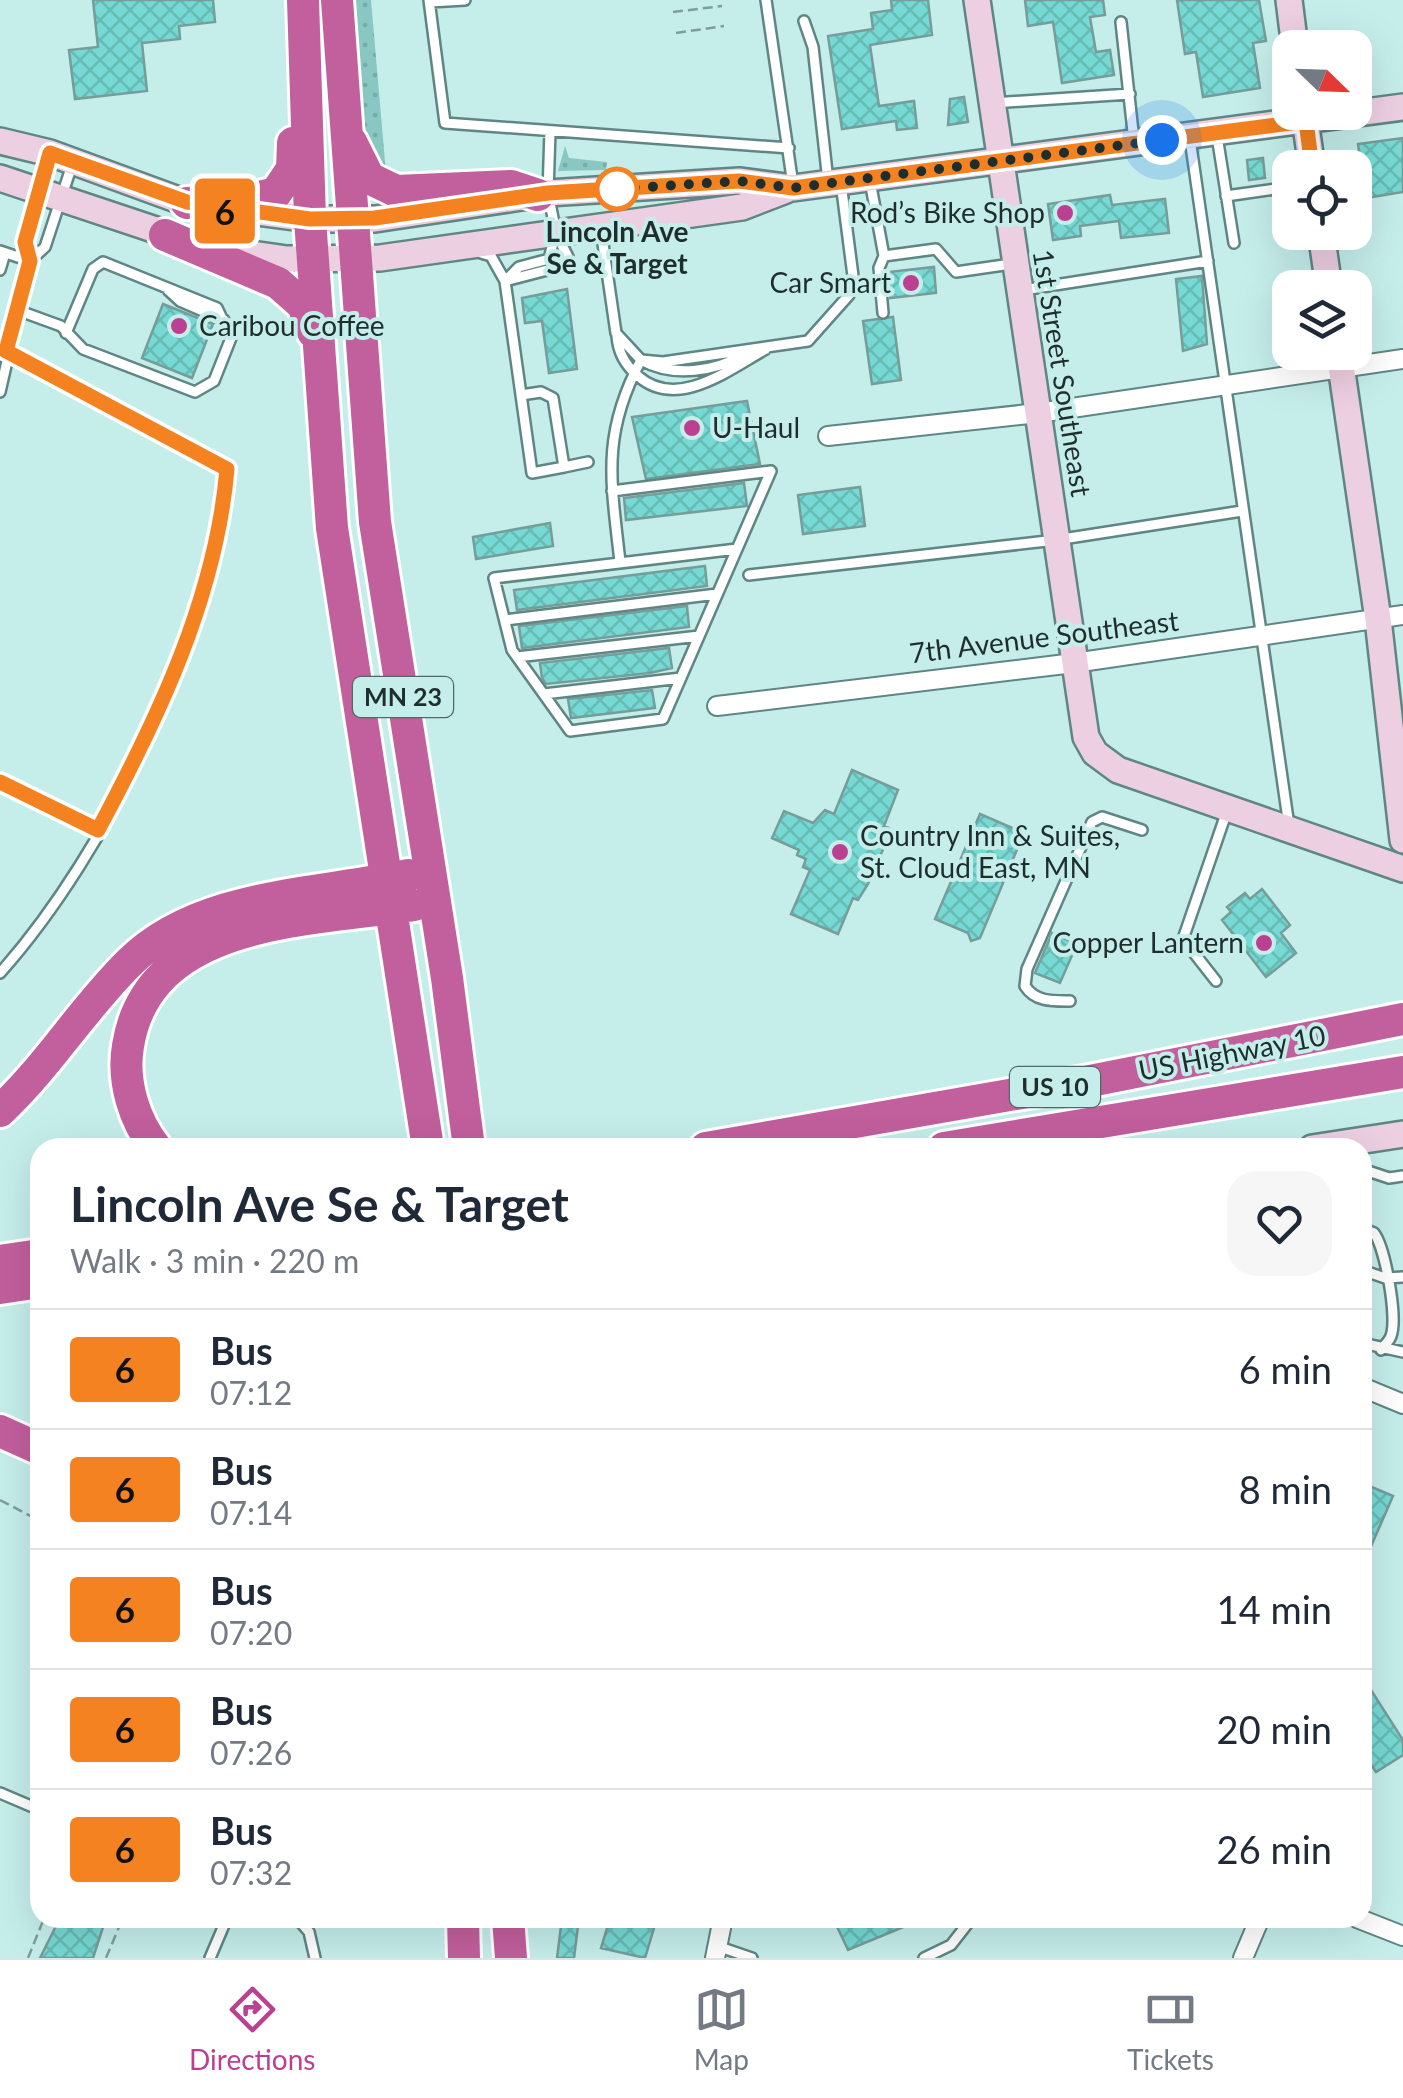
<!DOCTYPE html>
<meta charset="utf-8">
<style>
body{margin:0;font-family:Lato,sans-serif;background:#f6f6f7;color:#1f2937;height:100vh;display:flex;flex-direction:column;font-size:38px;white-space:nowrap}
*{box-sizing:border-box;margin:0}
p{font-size:32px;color:#747a83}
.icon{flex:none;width:55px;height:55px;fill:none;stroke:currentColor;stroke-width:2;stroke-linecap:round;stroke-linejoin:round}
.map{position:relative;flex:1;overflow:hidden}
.sheet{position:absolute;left:30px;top:1138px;width:1342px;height:790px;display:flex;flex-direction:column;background:#fff;border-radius:30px;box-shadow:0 10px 40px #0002}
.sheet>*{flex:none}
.badge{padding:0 20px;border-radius:8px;font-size:35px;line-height:65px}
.needle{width:65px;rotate:113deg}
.tools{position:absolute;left:1272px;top:30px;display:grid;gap:20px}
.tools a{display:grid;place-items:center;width:100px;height:100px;border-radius:20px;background:#fff;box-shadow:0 10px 40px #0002;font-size:50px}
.you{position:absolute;width:50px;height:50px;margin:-25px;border:8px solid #fff;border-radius:50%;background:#1a73e8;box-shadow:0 0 0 15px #1a73e833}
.map>.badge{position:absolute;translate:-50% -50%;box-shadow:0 0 0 5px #fff}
.round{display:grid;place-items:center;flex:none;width:105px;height:105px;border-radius:30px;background:#f6f6f7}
.overview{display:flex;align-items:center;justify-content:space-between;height:170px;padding:0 40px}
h1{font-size:48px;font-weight:700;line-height:75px}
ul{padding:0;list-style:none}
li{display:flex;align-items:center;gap:30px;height:120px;padding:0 40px;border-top:2px solid #e0e1e3}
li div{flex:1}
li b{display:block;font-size:38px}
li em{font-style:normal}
li .badge{min-width:110px;font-weight:700;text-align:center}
.menu{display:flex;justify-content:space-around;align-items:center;height:140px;border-top:2px solid #e0e1e3;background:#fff;font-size:28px;color:#747a83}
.menu a{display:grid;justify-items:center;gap:5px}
.menu .selected{color:#bb4091}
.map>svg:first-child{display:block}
.grass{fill:url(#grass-dots)}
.building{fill:url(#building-cross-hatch);stroke:#769d9a;stroke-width:2.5}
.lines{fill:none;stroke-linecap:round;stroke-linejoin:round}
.lane-casing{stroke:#5f8683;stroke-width:14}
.street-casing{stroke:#5f8683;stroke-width:22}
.secondary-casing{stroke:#5f8683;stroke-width:30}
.highway-casing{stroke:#fff;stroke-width:38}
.path{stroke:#7f9d9b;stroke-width:2.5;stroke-dasharray:10 5;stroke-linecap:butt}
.lane{stroke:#fff;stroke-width:9}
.street{stroke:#fff;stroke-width:18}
.secondary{stroke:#edcfe2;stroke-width:25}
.highway{stroke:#c25f9d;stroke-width:32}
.line-casing{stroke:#fff;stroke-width:22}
.line{stroke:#f58220;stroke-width:15}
.walk{stroke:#1e2e2d;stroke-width:10;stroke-dasharray:0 18}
.stop-dot{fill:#fff;stroke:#f58220;stroke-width:5}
.poi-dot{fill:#bb4091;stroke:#c5eeeb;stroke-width:4}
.labels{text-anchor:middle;stroke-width:8;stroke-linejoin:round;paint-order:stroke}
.shield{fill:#c5eeeb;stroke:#506866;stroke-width:2.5}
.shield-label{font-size:25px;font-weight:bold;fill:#1e2e2d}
.poi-label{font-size:28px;fill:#1e2e2d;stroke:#c5eeeb;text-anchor:end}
.stop-label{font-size:28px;font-weight:bold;fill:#1e2e2d;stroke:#c5eeeb}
.street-label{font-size:28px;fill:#1e2e2d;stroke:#c5eeeb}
</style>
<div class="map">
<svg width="1403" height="1958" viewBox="0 0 1403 1958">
<defs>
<pattern id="grass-dots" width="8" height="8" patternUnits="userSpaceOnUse" patternTransform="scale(2.5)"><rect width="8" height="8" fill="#89c7c3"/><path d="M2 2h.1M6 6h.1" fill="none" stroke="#76aba8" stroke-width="1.8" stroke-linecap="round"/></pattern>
<pattern id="building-cross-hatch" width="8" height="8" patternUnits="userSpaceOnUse" patternTransform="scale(2.5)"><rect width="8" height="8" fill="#77d9d3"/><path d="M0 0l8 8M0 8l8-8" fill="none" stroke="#66bbb5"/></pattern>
</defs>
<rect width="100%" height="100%" fill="#c5eeeb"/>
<path class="grass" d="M351,0h20l15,173 -22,-20z
M565,146l4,12 38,4 -1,8 -48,1z"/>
<path class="building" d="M93,0h120l2,22 -36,4 1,13 -38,4 5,48 -72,8 -6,-49 29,-3z
M891,0h37l4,35 -62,10 9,61 35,-5 3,27 -20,2 -1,-9 -54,8 -14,-93 45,-7 -2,-16 21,-3z
M1025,0h78l2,15 -15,2 6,35 14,-2 4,25 -52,8 -9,-61 -25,4z
M1177,0h82l7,41 -13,2 7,45 -57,9 -7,-45 -11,2z
M964,97l4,25 -20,3 2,-26z
M1403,138v54l-37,6 -8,-54z
M1263,158l2,20 -16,2 -2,-20z
M1110,195l2,10 53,-6 4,34 -48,5 -2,-17 -39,5 1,10 -28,4 -5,-36z
M934,267l2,26 -46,5 -2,-26z
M1202,276l5,68 -24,7 -7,-72z
M567,289l10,80 -28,4 -7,-52 -17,2 -3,-25z
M163,304l50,20 -21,54 -50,-20z
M893,317l8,63 -29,4 -9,-63z
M747,401l13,63 -114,15 -14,-62z
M744,483l3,23 -121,14 -2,-22z
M860,487l5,39 -62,8 -5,-39z
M550,523l3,23 -77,13 -3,-22z
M705,566l2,20 -190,24 -3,-20z
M687,606l2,21 -167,21 -3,-22z
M669,648l3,20 -22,5 -104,11 -4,-6 -2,-15z
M652,690l3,18 -84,10 -3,-19z
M852,770l46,20 -14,36 5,2 -5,19 -16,37 -10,16 -5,-2 -15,36 -47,-20 19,-44 -7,-3 3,-8 -9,-4 2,-5 -27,-12 12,-27 29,12 12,-13 9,4z
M980,814l44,19 -44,105 -9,3 -3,-8 -33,-14z
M1262,889l28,36 -9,8 15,20 -30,24 -44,-57 9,-8 -4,-5 18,-14 5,6z
M1052,933l25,11 -17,39 -25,-10z
M1362,1483l31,13 -31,71z
M1362,1676l41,64v15l-27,17 -14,-21z
M60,1918h46l-13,40h-53z
M562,1918h17l-5,40h-17z
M610,1918h47l-12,40 -44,-10z
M833,1918h92l-77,32z"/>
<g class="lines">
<g class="lane-casing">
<path id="lane" d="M429,0l16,123 344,25
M766,0l27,185
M430,2l35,-2
M804,21l9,26 15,134
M1121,22l13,119
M993,103l137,-9
M1217,136l17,107
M1190,139l99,687
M870,181l14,75 52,-7 20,23 55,-8
M1226,196l64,-9
M601,230l15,103 25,27 22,2 145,-21 41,-46 4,-19 -12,-93
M0,251l30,10
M481,253l10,3 14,25 27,192 32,-6 -11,-69 -12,-6 -20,3
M30,261l15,-14 27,-82
M0,270l5,-17
M505,281l50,-13 13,-11 -12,-24 -8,-40 2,-62
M505,281l14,-14 30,-8 6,-24
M168,290l12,11 44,19
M1023,290l185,-29
M17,310l44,16 22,23 112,43 19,-11 17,-43 -14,-30 -114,-46 -10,7 -27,64
M883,313l-4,-45 5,-12
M617,336c1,16 8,29 21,40 39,35 92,-7 128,-27
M0,349l227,120c-15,165 -117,381 -227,504
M0,392l30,-131 -5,-19 24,-86
M564,467l24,-5
M612,491l159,-20 -34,78
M737,549l-74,170 -93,12 -58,-81 -18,-72z
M620,562c-9,-81 -19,-127 21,-202 32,18 74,12 106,-7
M749,575l307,-35 186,-29
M505,620l212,-26
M517,657l182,-21
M544,694l137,-16
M0,782l98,49
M1216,981l-33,-42 44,-128
M1070,1001c-17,0 -35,1 -45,-15l2,-17 65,-147 10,-5 40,13
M1362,1169l27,9 14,-2
M1362,1228l12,5c11,14 24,85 17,103 -2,6 -7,9 -10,14
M1362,1270l23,8 18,-1
M1362,1343l41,9
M0,1793l40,17
M297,1918l12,14 6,26
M717,1946l35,12
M210,1958l17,-40
M924,1958l27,-13 21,-27"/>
</g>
<g class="street-casing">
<path id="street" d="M828,436l210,-23 365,-54
M717,706l357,-43 329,-48
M1362,1387l41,17
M1357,1918l46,18
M715,1958l8,-40
M1243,1958l17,-40"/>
</g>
<g class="secondary-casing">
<path id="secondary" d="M977,0l109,737 9,16 23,17 285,99
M1289,0l6,48
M1304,112l8,56
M0,141l50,12 137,50 123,16h65l173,-26 191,-12 54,7 610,-81
M0,178l180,60
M1321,232l8,56
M224,250l63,9 93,-1 362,-51 44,-17
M1339,352l39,267 25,221
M1312,1148l91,-14"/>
</g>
<g class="highway-casing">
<path id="highway" d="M303,0l7,219 22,309 96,620
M337,0l38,522 72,456 22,170
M351,142l18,36 27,13 115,-5 27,9
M187,203l60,-3 29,-7 16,-24 1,-26
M165,235l113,48 25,22 10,27
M0,1111c49,-46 83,-103 130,-149 70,-69 188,-67 279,-87
M156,1148c-22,-27 -34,-67 -28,-102 20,-129 186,-125 286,-141
M706,1148l384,-67 313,-62
M944,1148l459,-76
M0,1261l40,-6
M0,1288l40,-6
M0,1431l40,18
M463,1918l1,40
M508,1918l3,40"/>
</g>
<path class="path" d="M673,12l49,-6
M676,33l48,-7
M0,1500l40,21
M28,1958l15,-37 10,4
M106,1958l16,-38"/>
<use href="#lane" class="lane"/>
<use href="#street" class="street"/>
<use href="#secondary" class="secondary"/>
<use href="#highway" class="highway"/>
</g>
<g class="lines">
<g class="line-casing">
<path id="line" d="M0,782l98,48c60,-112 118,-233 129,-361l-221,-118 24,-90 -5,-19 25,-89 137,49 123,17 65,-1 173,-25 191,-12 54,7 513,-67 6,47"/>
</g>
<use href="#line" class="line"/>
<path class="walk" d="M617,189l122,-8 54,7 369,-48"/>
</g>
<circle class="stop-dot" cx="617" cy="189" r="20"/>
<g class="poi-dot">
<circle cx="1065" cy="213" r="10"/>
<circle cx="911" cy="283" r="10"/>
<circle cx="179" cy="326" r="10"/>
<circle cx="692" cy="428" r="10"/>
<circle cx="840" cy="852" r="10"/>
<circle cx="1264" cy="943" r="10"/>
</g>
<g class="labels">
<g class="shield">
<rect x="353" y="677" width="100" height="40" rx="8"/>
<rect x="1010" y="1067" width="90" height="40" rx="8"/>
</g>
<g class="shield-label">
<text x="403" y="706">MN 23</text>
<text x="1055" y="1096">US 10</text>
</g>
<g class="poi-label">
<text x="1045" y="223">Rod’s Bike Shop</text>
<text x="891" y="293">Car Smart</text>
<text x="199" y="336" text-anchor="start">Caribou Coffee</text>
<text x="712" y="438" text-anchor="start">U-Haul</text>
<text x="860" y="846" text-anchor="start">Country Inn &amp; Suites,<tspan x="860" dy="32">St. Cloud East, MN</tspan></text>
<text x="1244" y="953">Copper Lantern</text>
</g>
<g class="stop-label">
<text x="617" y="242">Lincoln Ave<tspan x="617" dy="32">Se &amp; Target</tspan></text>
</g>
<g class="street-label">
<text transform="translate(1062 373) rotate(81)" y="10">1st Street Southeast</text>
<text transform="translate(1044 637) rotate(-7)" y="10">7th Avenue Southeast</text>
<text transform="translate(1232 1053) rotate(-11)" y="10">US Highway 10</text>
</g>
</g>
</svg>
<div class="tools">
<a><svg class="needle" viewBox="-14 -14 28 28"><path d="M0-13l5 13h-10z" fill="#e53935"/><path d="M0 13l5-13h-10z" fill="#747a83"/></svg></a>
<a><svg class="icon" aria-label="locate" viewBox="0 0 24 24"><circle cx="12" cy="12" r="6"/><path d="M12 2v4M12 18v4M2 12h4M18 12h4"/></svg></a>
<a><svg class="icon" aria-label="layers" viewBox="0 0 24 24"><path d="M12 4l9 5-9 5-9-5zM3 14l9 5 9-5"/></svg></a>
</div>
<div class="you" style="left:1162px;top:140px"></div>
<b class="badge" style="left:225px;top:211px;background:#f58220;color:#111">6</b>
<section class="sheet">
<div class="overview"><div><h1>Lincoln Ave Se &amp; Target</h1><p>Walk · 3 min · 220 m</p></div><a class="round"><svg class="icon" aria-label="heart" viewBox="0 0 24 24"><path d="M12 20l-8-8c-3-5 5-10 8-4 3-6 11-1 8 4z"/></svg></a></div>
<ul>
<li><span class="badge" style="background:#f58220;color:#111">6</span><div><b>Bus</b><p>07:12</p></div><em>6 min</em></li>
<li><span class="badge" style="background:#f58220;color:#111">6</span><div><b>Bus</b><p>07:14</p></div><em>8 min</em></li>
<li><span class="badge" style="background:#f58220;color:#111">6</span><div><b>Bus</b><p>07:20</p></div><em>14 min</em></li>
<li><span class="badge" style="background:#f58220;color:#111">6</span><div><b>Bus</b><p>07:26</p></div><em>20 min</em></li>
<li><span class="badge" style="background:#f58220;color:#111">6</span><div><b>Bus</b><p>07:32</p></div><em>26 min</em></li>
</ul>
</section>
</div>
<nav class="menu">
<a class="selected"><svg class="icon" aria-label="directions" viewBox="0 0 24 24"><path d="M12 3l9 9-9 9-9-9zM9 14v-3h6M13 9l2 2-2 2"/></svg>Directions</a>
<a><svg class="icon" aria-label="map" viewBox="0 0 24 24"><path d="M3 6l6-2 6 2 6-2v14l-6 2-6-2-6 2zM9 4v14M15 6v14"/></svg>Map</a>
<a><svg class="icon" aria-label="tickets" viewBox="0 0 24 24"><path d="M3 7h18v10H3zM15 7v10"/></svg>Tickets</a>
</nav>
